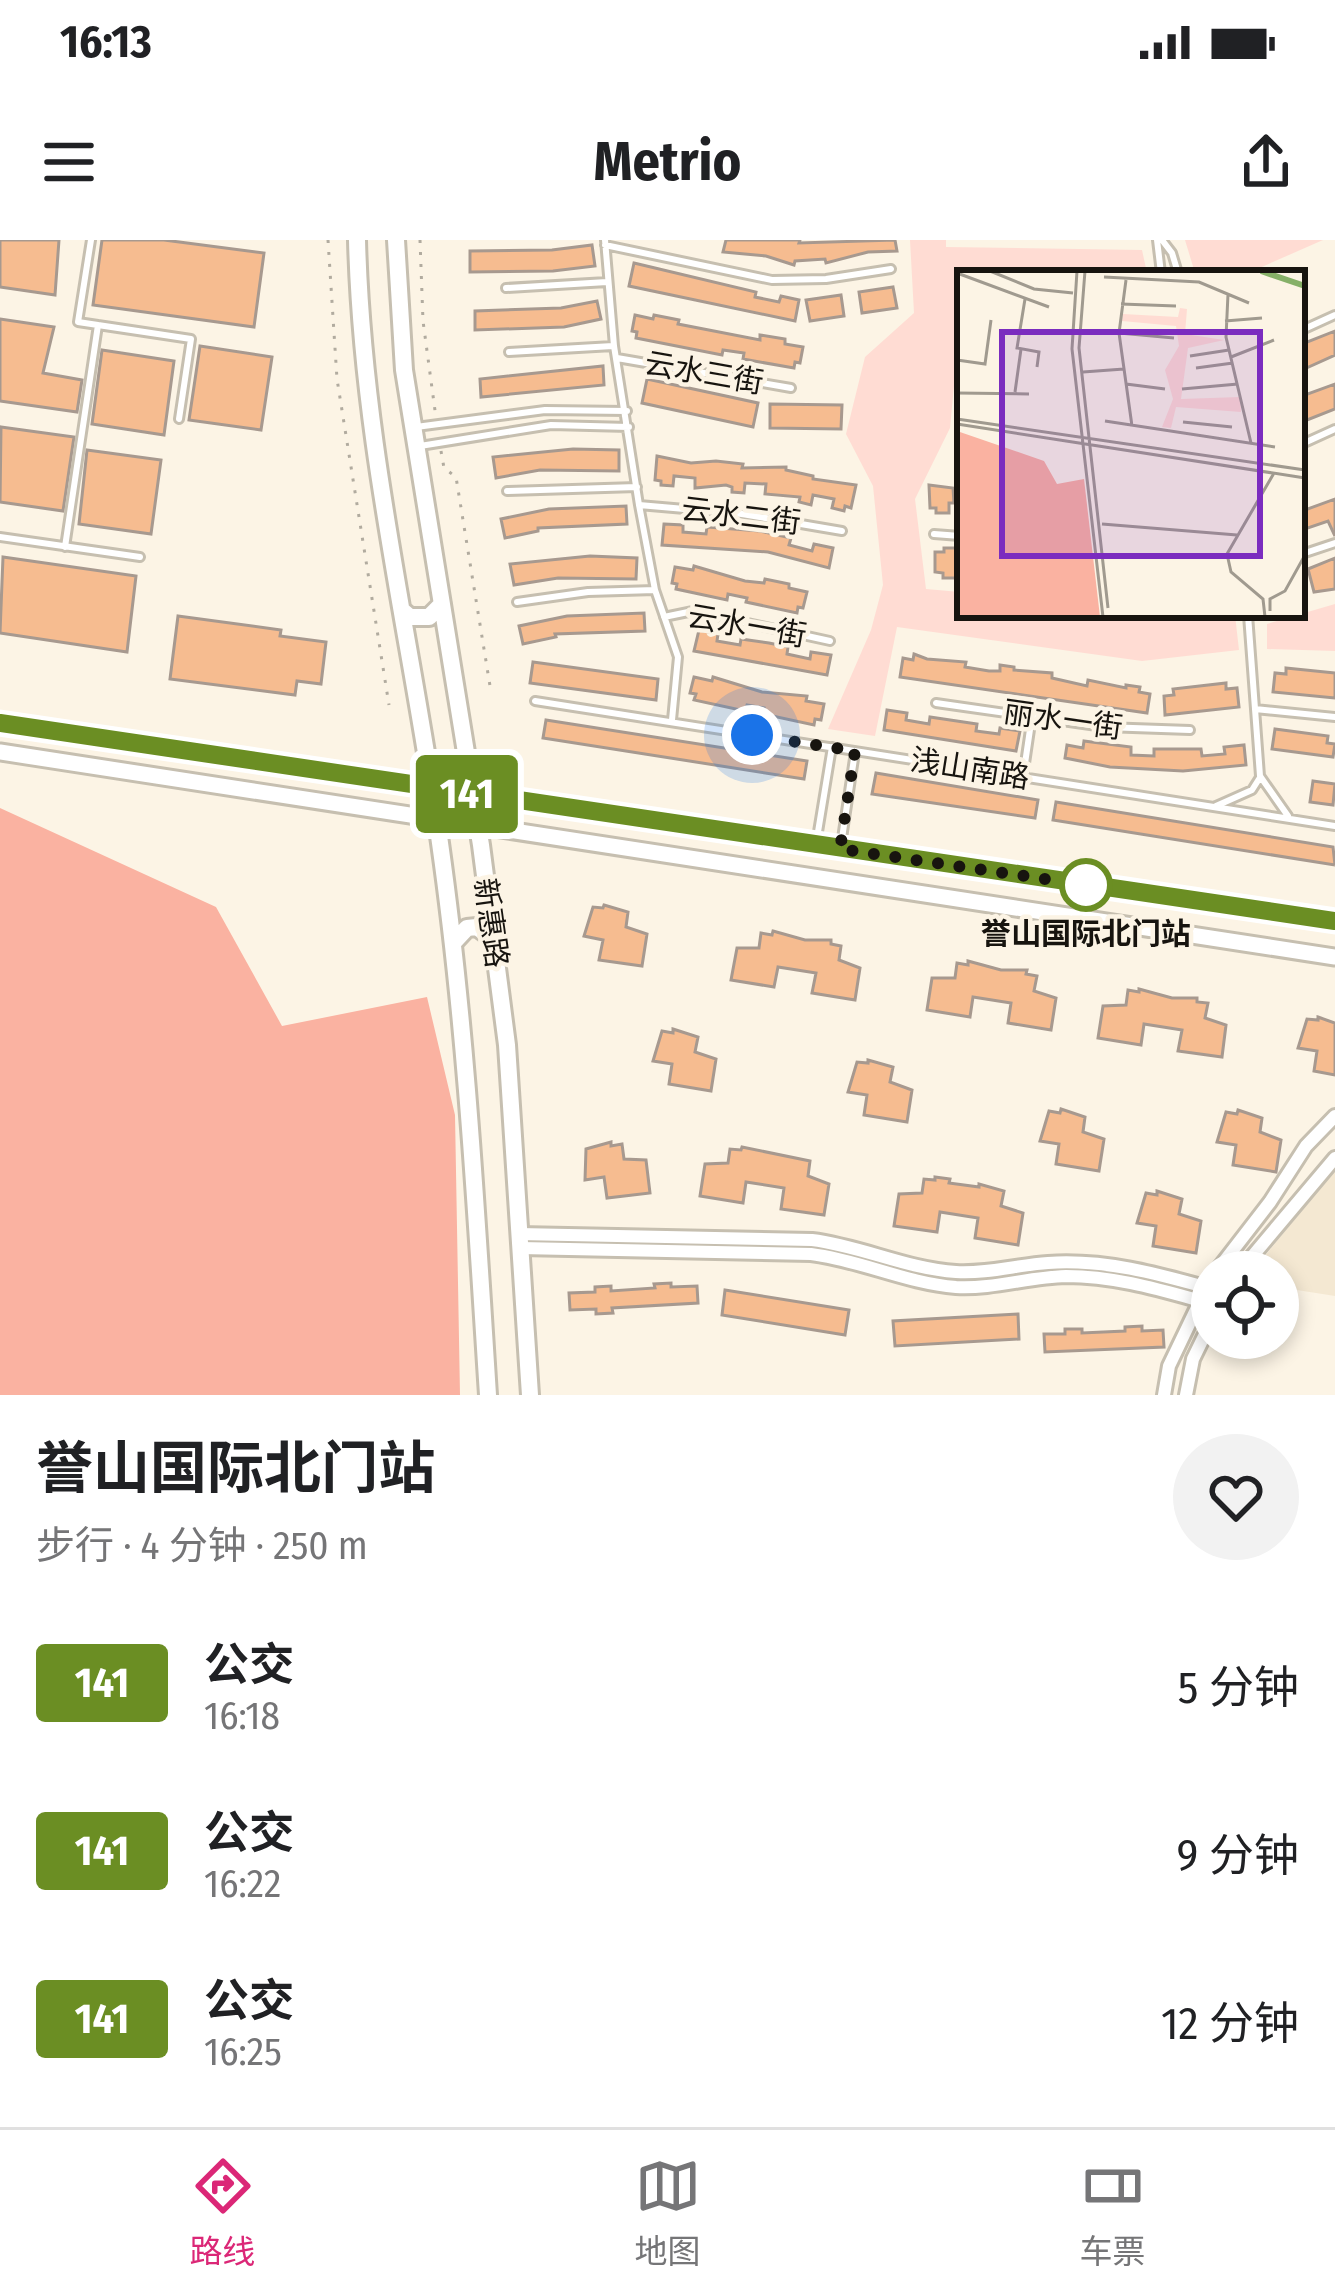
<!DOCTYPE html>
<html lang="zh">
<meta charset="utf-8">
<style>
body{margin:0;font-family:"Fira Sans Condensed","Noto Sans SC",sans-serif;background:#f2f2f2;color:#202124;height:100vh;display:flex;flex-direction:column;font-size:45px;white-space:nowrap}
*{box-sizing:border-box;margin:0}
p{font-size:39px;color:#757577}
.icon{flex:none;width:66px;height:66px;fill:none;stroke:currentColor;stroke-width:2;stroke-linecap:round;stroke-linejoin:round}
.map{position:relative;height:1155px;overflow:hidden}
.side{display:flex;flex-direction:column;background:#fff;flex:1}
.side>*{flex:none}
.badge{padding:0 24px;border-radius:9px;font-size:42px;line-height:78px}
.controls{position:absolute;left:1191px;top:1011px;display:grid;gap:24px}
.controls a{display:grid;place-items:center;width:108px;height:108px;border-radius:50%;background:#fff;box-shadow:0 6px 18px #0003;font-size:60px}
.you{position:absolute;width:60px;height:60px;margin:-30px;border:9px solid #fff;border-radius:50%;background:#1a73e8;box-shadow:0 0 0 18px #1a73e833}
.map>.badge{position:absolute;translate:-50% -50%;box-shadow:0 0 0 6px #fff}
.round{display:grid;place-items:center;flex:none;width:126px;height:126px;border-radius:63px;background:#f2f2f2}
.overview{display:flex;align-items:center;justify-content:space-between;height:204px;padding:0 36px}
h1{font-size:57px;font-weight:700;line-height:90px}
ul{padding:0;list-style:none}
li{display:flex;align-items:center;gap:36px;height:168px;padding:0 36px}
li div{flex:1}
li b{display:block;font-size:45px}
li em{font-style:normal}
li .badge{min-width:132px;font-weight:700;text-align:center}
.status{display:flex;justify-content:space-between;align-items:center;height:84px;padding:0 60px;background:#fff;direction:ltr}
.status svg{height:33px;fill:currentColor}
header{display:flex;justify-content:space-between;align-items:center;height:156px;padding:0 36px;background:#fff;font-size:54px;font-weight:700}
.menu{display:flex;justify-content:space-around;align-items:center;height:168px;border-top:3px solid #e0e0e0;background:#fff;font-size:33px;color:#757577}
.menu a{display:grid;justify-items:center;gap:6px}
.menu .active{color:#db2777}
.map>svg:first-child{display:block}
.built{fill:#f4e8d2}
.green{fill:#ffdcd3}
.forest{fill:#fab2a1}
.building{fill:#f6bc90;stroke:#a7998f;stroke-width:3}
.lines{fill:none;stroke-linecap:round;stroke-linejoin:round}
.service-casing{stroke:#c6bfb0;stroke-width:12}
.minor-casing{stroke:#c6bfb0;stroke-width:18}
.tertiary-casing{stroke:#c6bfb0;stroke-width:21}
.secondary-casing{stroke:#c6bfb0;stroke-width:22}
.path{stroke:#b1ab9f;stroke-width:3;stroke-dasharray:3 9;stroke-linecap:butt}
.service{stroke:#fff;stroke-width:6}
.minor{stroke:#fff;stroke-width:12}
.tertiary{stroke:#fff;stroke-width:15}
.secondary{stroke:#fff;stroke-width:16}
.line-casing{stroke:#fff;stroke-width:27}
.line{stroke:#6b8e23;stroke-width:18}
.walk{stroke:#17140f;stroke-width:12;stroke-dasharray:0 21.6}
.stop-dot{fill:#fff;stroke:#6b8e23;stroke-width:6}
.labels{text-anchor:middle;stroke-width:9;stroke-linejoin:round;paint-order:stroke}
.street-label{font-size:30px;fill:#17140f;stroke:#fcf4e5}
.stop-label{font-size:30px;font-weight:bold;fill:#17140f;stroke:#fcf4e5}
.inset-river{fill:none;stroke:#86b068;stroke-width:6}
.inset-road{fill:none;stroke:#a09a8f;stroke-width:3}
.view{fill:#7b2cbf;fill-opacity:0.15;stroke:#7b2cbf;stroke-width:6}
.inset-edge{fill:none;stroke:#17140f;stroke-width:6}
</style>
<div class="status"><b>16:13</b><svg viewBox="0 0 49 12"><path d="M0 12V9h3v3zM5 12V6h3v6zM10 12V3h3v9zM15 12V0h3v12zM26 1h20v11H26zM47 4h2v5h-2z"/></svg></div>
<header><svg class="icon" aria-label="menu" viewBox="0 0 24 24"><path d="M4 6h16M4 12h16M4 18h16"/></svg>Metrio<svg class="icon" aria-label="share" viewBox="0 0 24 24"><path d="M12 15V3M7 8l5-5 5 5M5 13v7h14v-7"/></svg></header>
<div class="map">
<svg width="1335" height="1155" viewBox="0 0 1335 1155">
<rect width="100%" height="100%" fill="#fcf4e5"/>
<path class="built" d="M1335,929v127l-57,-9v-15h-26z"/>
<path class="green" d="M910,0h36v7l196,3 5,23h-187v49l-10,106 -35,71 11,90 34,3v23h275l4,35 -97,11 -245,-34 -22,109 -47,-7 43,-99 12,-45 -10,-99 -27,-52 19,-77 49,-44z
M1185,0h138l-75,33h-53z
M1335,364v47l-68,-2v-25z"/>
<path class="forest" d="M0,568l216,99 66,119 145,-29 28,118 5,280h-460z"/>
<path class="building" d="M0,0h59l-4,55 -55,-8z
M102,0h62l100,13 -10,74 -161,-22z
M726,0h74l-1,3 96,-3 2,11 -29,1 -42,11 -1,-4 -30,2 -1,4 -28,-9 -43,-4z
M592,5l3,21 -42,5 -83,1v-21l82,-1z
M634,23l122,29 -1,5 24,5 2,-6 18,4 -4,21 -166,-35z
M893,47l4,21 -35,5 -3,-21z
M841,55l3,21 -34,5 -4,-21z
M597,61l4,18 -37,8 -89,3v-19l86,-3z
M635,75l18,4 1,-4 25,5 -1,4 82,16v-5l25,4v5l18,3 -3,16 -5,-1 -1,6 -51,-9 1,-6 -21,-3 -1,5 -86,-17 1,-6 -5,-1z
M0,79l54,8 -11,46 39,7 -5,32 -77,-11z
M1335,91v24l-33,15v-26z
M200,106l72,11 -11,73 -72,-10z
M102,110l72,11 -10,74 -72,-11z
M603,126l1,19 -123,12 -1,-18z
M647,139l111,24 -5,24 -111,-24z
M1335,144v25l-33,13v-26z
M770,164l72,1 -1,24 -71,-1z
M1,187l73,10 -11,74 -63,-9z
M573,209l46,1v21l-79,-1 -44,8 -3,-21z
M87,210l74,10 -10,74 -72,-10z
M657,216l34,7 25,-2 27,3 -1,4 44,-1v3l27,6v3l43,6 -5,23 -6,-2 -1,5 -12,-3 2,-9 -21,-4 -2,10 -12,-3 1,-5 -35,-3 1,-10 -21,-1 -1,10 -12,-1v-5l-6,-2 -31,3v-10l-21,-2 -1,10 -12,-1v-4l-6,-1z
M929,245l24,3 1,15h-5v10h-13v-5h-6z
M1335,259v37l-7,-15 -26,9v-19z
M626,266l1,18 -89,4v3l-33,7 -4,-19 48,-10z
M664,284l19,1v7l23,2 1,-7 53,4 31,7 -2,7 23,6 2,-7 19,4 -4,20 -61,-16 -106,-7z
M944,308h16v30h-17v-5l-8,-1v-20h9z
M590,316l47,2 -1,21 -78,-1 -44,7 -4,-21z
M3,317l133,19 -9,76 -127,-19z
M1335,318v31l-21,3 -6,-23z
M694,326l51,15 19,2 1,-4 24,5v4l18,4 -4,16 -5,-1 -1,6 -51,-11 1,-4 -19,-4 -1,6 -51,-11 1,-5 -5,-1 3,-16 18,3z
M644,373l1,18 -90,3 1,3 -33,7 -4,-18 48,-10z
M178,376l103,14 -1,6 46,6 -5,42 -24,-3 -2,14 -125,-16z
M699,390l19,4 -1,7 23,4 1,-6 28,4 19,4 -1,7 23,5 1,-7 20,3 -4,20 -133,-24z
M914,414l13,5 39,3 -1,5 24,4h11v-6l14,2v3l38,3v5l35,8 1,-6 38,8v-3l14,2 -1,5 11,2 -3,19 -247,-36 3,-19 10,2z
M533,422l125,17 -2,21 -126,-17z
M1286,428l49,5v25l-62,-6 2,-19 11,1z
M694,437l18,4 1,-4 49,15 45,4 -1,5 18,3 -3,16 -6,-1 -1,6 -51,-11 1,-6 -17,-3 -2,6 -51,-11 2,-6 -6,-1z
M1226,443v6l11,-1 2,19 -74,8 -1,-19 10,-1 -1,-6z
M887,470l20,3 -1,7 23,4 1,-7 47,7 -1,7 23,3 1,-6 20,3 -4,20 -132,-21z
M546,480l261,41 -3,18 -261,-41z
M1275,489l53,7 -1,7 8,1 -2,13 -61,-8z
M1084,501l47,6v8l23,1v-7h47l1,7 23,-2 -1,-7 20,-2 2,20 -63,6 -73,-4 -45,-9 2,-13 16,3z
M876,533l162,27 -3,18 -163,-24z
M1313,541l22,3 -2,21 -23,-3z
M1056,562l277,45 2,18 -282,-45z
M604,665l24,7 -2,15 21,7 -5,32 -43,-6 4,-20 -19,-4 9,-29 10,1z
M773,691l32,9h26v4l10,2 -2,14 21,8 -5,32 -43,-7 4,-20 -38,-6 -4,20 -43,-7 6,-32h22l2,-15 11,2z
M968,721l33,9h26l-1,4 11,2 -3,15 22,7 -5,32 -43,-7 3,-20 -38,-6 -3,20 -43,-7 5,-32h23l2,-15 11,2z
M1139,749l33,9h25v4l11,1 -3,15 21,7 -4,32 -44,-6 4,-21 -38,-6 -3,21 -43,-7 5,-32 23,-1 2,-15 11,2z
M1318,777l17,6v52l-21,-4 3,-20 -19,-3 9,-29 11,1z
M673,789l25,8 -3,15 21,7 -5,32 -42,-7 3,-20 -19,-3 9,-30 11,2z
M868,820l25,7 -3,15 22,8 -5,32 -43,-7 3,-20 -19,-3 9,-30 11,1z
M1061,869l24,8 -2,15 21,7 -5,32 -43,-7 3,-20 -19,-3 9,-30 11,2z
M1238,870l24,8 -2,14 21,8 -5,32 -43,-7 3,-20 -19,-3 9,-30 11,2z
M611,902v4l11,-2 2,15 22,1 4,33 -43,5 -3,-21 -19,3 1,-31z
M742,907l68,14 -2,15 21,8 -5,31 -43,-6 3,-21 -38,-6 -3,21 -43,-7 5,-32 23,-1 2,-14 11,1z
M935,937l15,2 -1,4 30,4v-3l25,7 -3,15 22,7 -5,32 -43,-7 3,-20 -38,-6 -3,20 -43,-6 5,-32 23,-1 2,-14 11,1z
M1157,951l25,8 -3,15 22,7 -5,32 -43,-7 3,-20 -19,-3 9,-30 11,2z
M671,1043v4l26,-1 1,17 -86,5 1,5 -17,1v-5l-26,1 -1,-17 26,-1v-5l16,-1v5l44,-3 -1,-4z
M725,1050l124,20 -4,25 -123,-20z
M1018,1074l1,25 -124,7 -2,-25z
M1142,1086v5l21,-1 1,17 -119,5 -1,-18h21v-5h17v4l43,-2v-4z"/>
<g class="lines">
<g class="service-casing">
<path id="service" d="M91,0l-13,82 113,17 -12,80
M605,0l9,106 25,159 16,85 23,67 -6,63
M1157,0l4,33
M1162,0l10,13 6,20
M605,5l167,35 54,-1 65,-10
M506,48l101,-6
M1302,90l33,-15
M509,112l104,-6
M617,118l174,30
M416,187l129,-17 82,1
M1302,204l33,-15
M420,206l131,-21 78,2
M507,251l130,-4
M639,265l103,9 100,17
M934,294l26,2
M0,297l140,20
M65,307l33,-222
M1302,314l33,-11
M517,362l71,-10 67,-2
M1248,375l12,161 28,40
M664,377l29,-6 137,30
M535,461l800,125
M936,463l168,24 86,3
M1255,469l80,8
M1023,537l9,-61
M1216,566l36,-16 7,-11
M816,604l16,-97
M841,605l14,-93"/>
</g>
<g class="minor-casing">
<path id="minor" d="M519,994l293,6c49,6 95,29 144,32 32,2 61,-7 92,-9 57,-4 110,11 164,26
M520,1008l291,6c49,6 95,29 145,33 37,2 73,-10 110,-11 51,0 98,15 146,28
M1216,1032l54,-70 36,-56 29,-30
M1239,1032l96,-114
M1164,1155l5,-29 34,-71
M1186,1155l7,-36 19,-39"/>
</g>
<g class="tertiary-casing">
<path id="tertiary" d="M0,483l1335,198
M0,512l1335,205"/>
</g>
<g class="secondary-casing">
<path id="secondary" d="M357,0c5,203 55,402 83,603 26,183 36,367 48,552
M396,0l8,130 77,475 26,200 23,350
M403,371l7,6h19l13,-13
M453,703l14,-15 10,-1 16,12"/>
</g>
<path class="path" d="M328,0l9,139 52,326
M420,0l3,81 13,97
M441,211l3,17 12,9 35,215"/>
<use href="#service" class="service"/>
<use href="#minor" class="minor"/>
<use href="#tertiary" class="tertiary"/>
<use href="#secondary" class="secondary"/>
</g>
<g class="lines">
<g class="line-casing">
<path id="line" d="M0,483l1335,198"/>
</g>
<use href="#line" class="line"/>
<path class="walk" d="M752,495l103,16 -15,98 246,36"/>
</g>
<circle class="stop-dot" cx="1086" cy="645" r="24"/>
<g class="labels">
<g class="street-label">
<text transform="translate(704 133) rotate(10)" y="10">云水三街</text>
<text transform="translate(741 276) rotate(7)" y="10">云水二街</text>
<text transform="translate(747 386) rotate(10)" y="10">云水一街</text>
<text transform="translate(1063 480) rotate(8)" y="10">丽水一街</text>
<text transform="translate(970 529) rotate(9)" y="10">浅山南路</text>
<text transform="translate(491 683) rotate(82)" y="10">新惠路</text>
</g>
<g class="stop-label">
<text x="1086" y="704">誉山国际北门站</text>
</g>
</g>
<g transform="translate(957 30)">
<rect width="348" height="348" fill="#fcf4e5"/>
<path d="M223,38l7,1 -2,25 39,6 -36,8 -7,51 59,-2 1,15 -65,-5 -5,21 -9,-1 11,-28 -8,-29 14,-24 -3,-20 -54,-5 1,-7 55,3z" fill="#ffdcd3"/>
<path d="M0,161l87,30 13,23 27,-5 16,138h-143z" fill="#fab2a1"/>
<path class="inset-river" d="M304,1l44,15"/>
<path class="inset-road" d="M33,1l44,18 39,4M120,1l-5,78 31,268M128,1l-6,77 29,260M0,3l92,34M0,7v48M147,7l95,5 50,21M169,10l-7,53 13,93M271,24l-2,43 25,106M68,29l-8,49 22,4 -2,15M164,34l55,2M268,51l37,-3M162,63l55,5M233,86l39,-6M274,87l43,-17M0,90l28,4 6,-44M239,98l37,-5M126,102l41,-3M169,114l39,5M225,119l56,-5M58,122l6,-43M0,123l72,1M0,149l348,51M148,151l170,26M226,152l49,5M0,154l348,54M145,254l135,11M313,341v-12l15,-8 20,-36M308,347l-2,-18 -32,-27 -4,-18 47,-81"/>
<path class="view" d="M45,62h258v224h-258z"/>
<rect width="348" height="348" class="inset-edge"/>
</g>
</svg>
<div class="controls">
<a><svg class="icon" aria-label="locate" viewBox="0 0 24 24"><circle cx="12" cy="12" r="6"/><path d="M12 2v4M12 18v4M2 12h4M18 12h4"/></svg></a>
</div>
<div class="you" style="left:752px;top:495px"></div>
<b class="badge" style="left:467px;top:554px;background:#6b8e23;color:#fff">141</b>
</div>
<section class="side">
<div class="overview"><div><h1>誉山国际北门站</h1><p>步行 · 4 分钟 · 250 m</p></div><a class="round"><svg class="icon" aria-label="heart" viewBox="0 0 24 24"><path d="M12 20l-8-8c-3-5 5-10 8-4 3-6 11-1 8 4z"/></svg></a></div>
<ul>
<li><span class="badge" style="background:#6b8e23;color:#fff">141</span><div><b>公交</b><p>16:18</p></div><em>5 分钟</em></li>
<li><span class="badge" style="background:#6b8e23;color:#fff">141</span><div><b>公交</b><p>16:22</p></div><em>9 分钟</em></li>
<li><span class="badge" style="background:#6b8e23;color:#fff">141</span><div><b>公交</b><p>16:25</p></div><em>12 分钟</em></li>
</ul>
</section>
<nav class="menu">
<a class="active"><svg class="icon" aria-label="directions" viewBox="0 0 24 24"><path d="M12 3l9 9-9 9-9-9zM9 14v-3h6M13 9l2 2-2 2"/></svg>路线</a>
<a><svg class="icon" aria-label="map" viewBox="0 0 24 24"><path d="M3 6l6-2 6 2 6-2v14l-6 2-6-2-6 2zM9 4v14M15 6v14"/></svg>地图</a>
<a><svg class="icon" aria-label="tickets" viewBox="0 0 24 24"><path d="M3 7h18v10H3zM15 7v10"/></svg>车票</a>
</nav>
